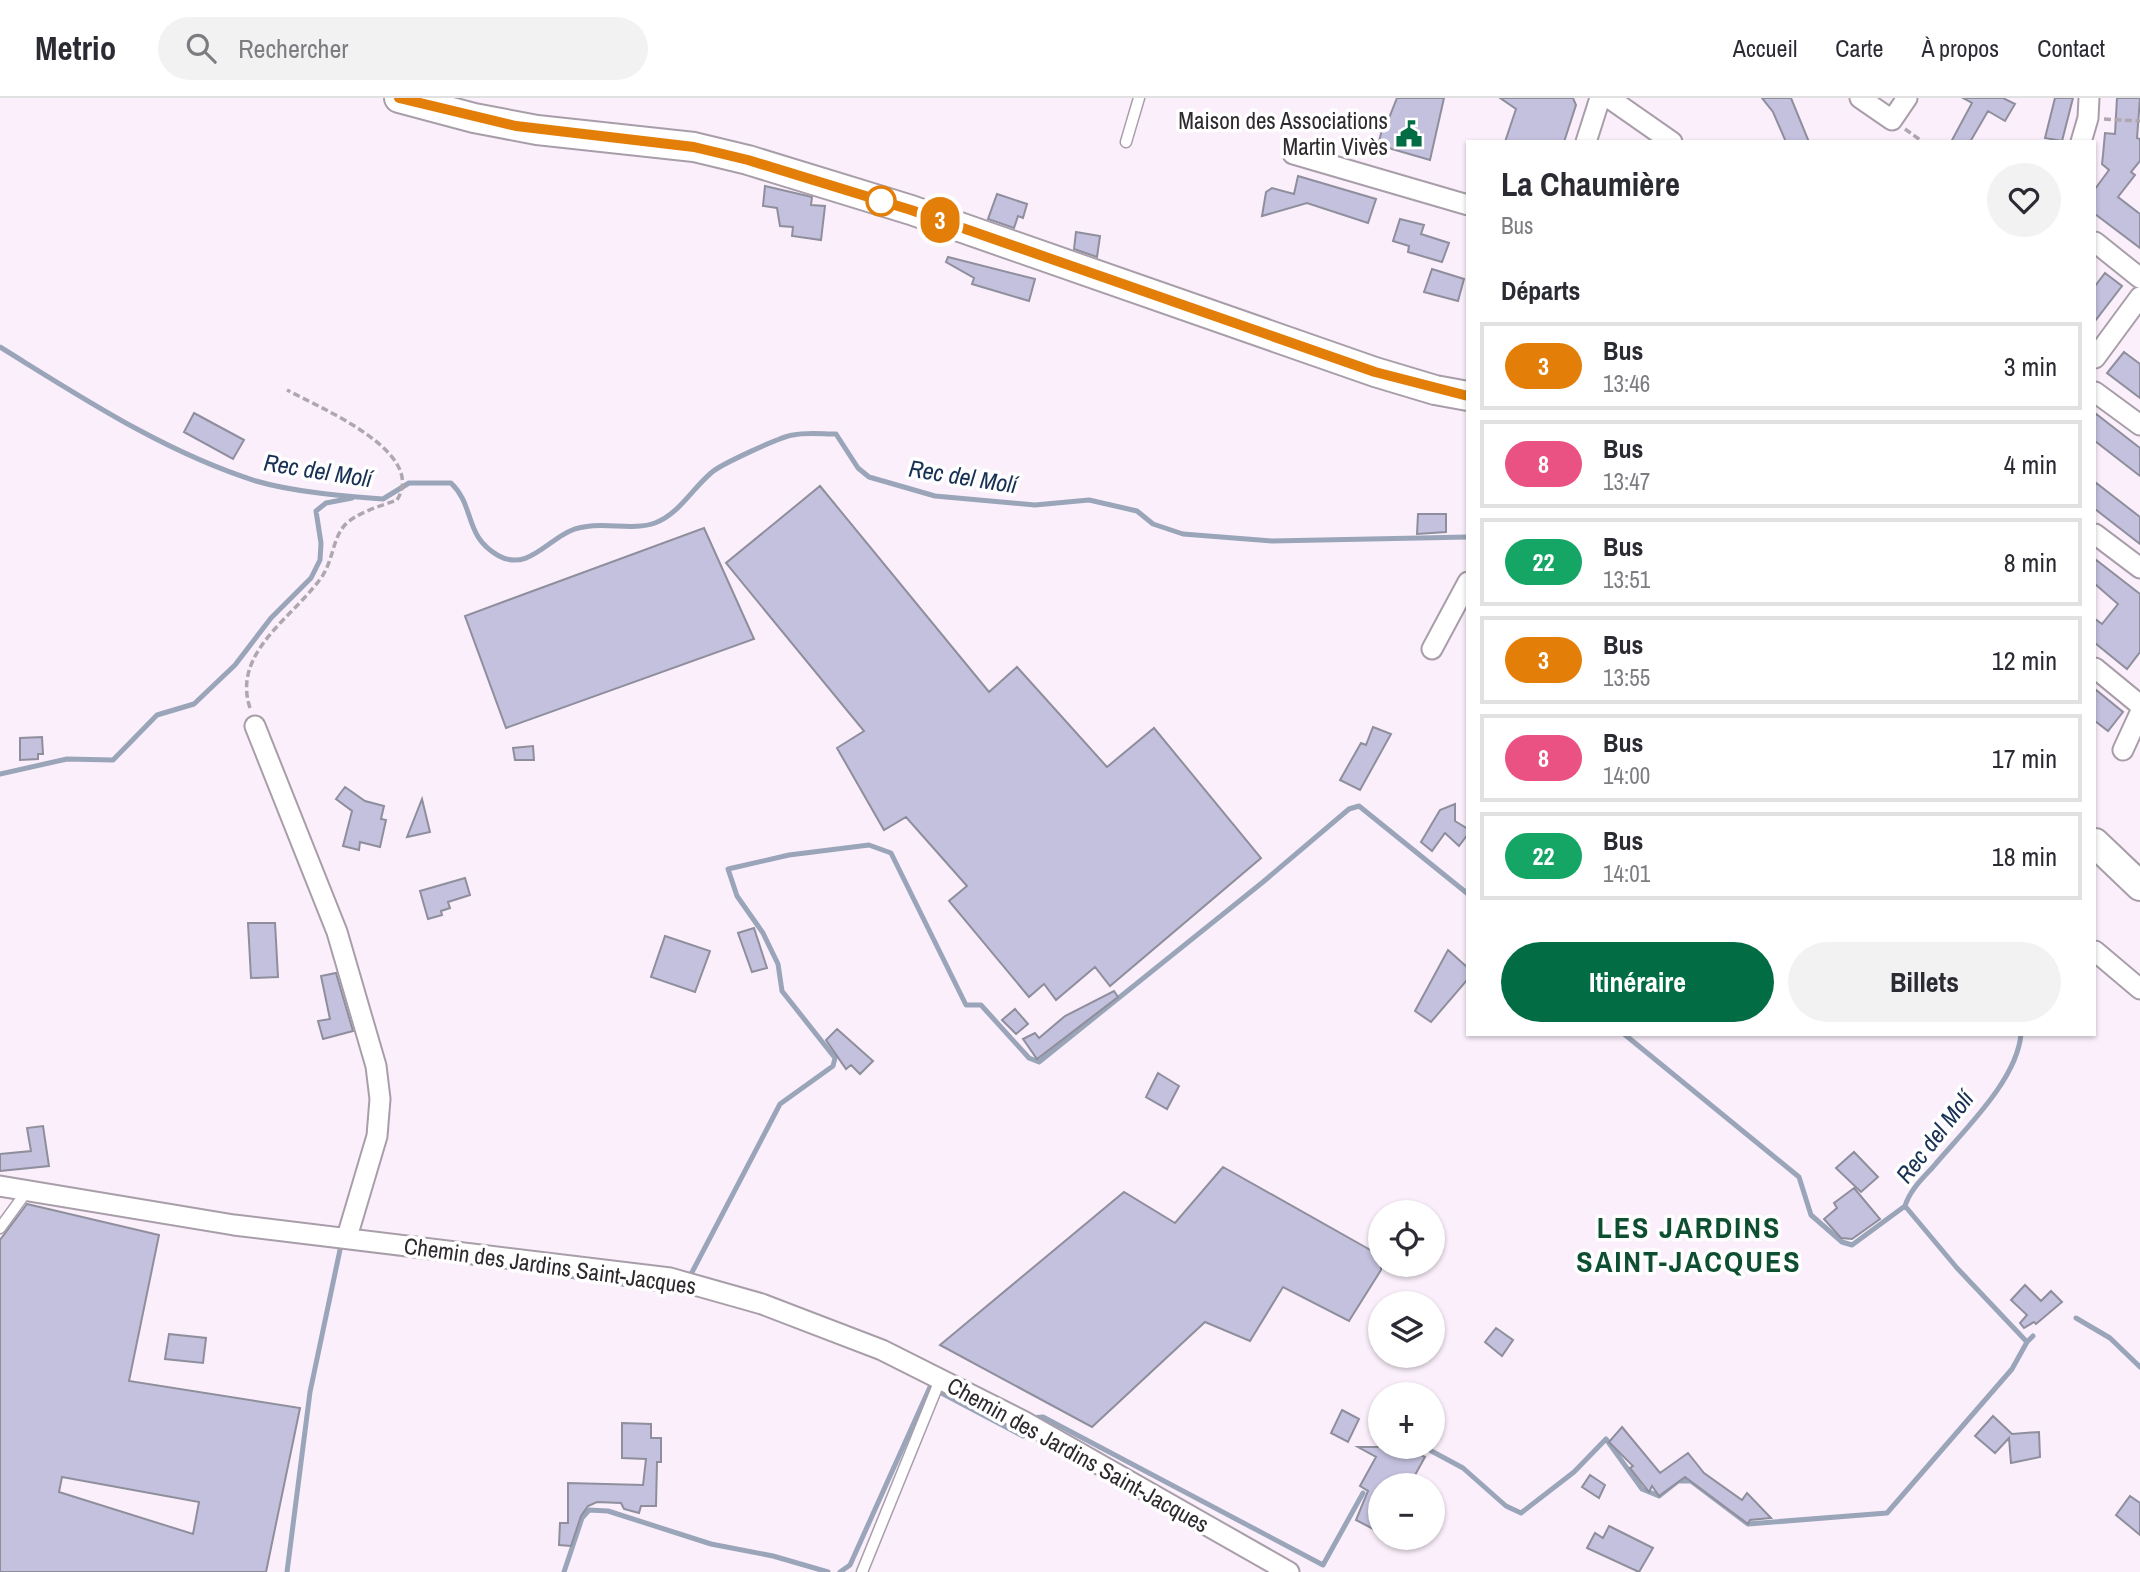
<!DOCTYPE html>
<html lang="fr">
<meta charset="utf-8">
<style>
body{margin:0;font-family:"Archivo Narrow",sans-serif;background:#f2f2f3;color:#2b2b33;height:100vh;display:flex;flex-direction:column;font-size:26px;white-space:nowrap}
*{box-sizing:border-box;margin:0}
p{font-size:23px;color:#7c7c81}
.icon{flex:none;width:38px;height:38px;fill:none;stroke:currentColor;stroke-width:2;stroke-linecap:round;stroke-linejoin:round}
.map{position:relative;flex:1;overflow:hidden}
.details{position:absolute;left:1466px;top:42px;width:630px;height:896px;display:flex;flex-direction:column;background:#fff;border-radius:0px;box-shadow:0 2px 5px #0004}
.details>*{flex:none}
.badge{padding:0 14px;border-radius:23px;font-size:24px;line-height:46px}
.controls{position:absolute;left:1368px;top:1102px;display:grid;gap:14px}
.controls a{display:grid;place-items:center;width:77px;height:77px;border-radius:50%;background:#fff;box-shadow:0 2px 5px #0004;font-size:35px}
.map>.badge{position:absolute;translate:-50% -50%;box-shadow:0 0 0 4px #fff}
h2{padding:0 35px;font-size:26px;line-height:63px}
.round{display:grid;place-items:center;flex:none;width:74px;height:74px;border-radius:37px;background:#f2f2f3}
.overview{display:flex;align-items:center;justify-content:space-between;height:119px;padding:0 35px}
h1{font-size:33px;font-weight:800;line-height:52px}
.button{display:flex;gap:14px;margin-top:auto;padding:14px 35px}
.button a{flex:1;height:80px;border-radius:42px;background:#026c44;color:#fff;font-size:28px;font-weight:800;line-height:80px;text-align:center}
.button a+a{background:#f2f2f3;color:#2b2b33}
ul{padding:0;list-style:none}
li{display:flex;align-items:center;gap:21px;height:88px;margin:0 14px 10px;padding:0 21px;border:4px solid #e1e1e2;border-radius:0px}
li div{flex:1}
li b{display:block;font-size:26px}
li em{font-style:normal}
li .badge{min-width:77px;font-weight:700;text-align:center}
header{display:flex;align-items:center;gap:42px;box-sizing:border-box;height:98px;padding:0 35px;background:#fff;border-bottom:2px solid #e1e1e2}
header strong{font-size:33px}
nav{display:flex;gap:38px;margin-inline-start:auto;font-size:24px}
.search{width:490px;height:63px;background:#f2f2f3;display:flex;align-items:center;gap:18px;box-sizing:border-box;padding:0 24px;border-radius:38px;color:#7c7c81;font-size:26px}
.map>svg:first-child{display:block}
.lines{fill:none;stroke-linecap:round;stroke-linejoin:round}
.stream{stroke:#9aa5b9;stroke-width:5}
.building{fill:#c3c1de;stroke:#8f8e9c;stroke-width:2;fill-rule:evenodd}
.lane-casing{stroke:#a89ea9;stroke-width:13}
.street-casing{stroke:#a89ea9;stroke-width:23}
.secondary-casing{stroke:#a89ea9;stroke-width:32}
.path{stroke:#afa7b0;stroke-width:3.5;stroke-dasharray:7 3.5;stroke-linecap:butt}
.lane{stroke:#fff;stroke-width:10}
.street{stroke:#fff;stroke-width:19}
.secondary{stroke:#fff;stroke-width:28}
.line-casing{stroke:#fff;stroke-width:16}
.line{stroke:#e37f08;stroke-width:10}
.stop-dot{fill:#fff;stroke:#e37f08;stroke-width:3.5}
.labels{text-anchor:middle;stroke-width:7;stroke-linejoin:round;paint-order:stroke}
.poi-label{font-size:23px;fill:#2e2a2e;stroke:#fff;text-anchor:end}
.street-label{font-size:23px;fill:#2e2a2e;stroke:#fff}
.water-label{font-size:24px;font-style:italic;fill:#173054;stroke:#fff}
.district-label{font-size:30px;font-weight:bold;letter-spacing:2px;fill:#0e4f32;stroke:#fff}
</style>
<header>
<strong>Metrio</strong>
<div class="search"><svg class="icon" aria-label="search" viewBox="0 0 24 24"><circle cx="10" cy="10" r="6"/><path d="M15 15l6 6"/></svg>Rechercher</div>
<nav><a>Accueil</a><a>Carte</a><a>À propos</a><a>Contact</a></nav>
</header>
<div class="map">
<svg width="2140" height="1474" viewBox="0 0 2140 1474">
<rect width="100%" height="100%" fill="#faeffb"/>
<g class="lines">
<path class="stream" d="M0,249c81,50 164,105 256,134 37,11 88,15 127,18l26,-16h42c25,24 12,53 48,73 28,15 48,-15 71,-25 28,-12 60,1 85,-8 24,-9 37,-34 56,-50 8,-8 71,-37 82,-38 14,-3 29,-1 43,-1l22,34 11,9 66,19 100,9 54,-5 48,11 16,13 30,10 89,7 196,-4
M0,676l67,-15 46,1 44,-45 37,-11 41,-39 36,-47 40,-40 9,-18 1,-17 -5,-32 10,-8 26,-5
M1624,936l175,143 12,38 31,27 10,3 53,-39
M2021,936c-4,47 -59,98 -88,133 -11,12 -23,23 -28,39l52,62 70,74 6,-6
M536,1173l145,22 3,-6
M689,1180l91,-174 53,-38 2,-8 -53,-67 -4,-27 -15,-31 -26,-37 -9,-27 61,-14 80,-10 22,8 75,152h15l48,53 10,4 224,-180 86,-73 10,-3 109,88
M2076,1220l34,20 30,29
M1029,1320l14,-1 280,148 40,-72
M1424,1349l39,21 43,38 15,7 53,-41 32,-33 36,50 17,7 19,-15h13l57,43 139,-11 125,-144 15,-27
M287,1474l23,-180 31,-147 4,1
M564,1474l18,-54 7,-8 19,1 103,33 62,12 55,16
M840,1474l10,-7 80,-178 93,49"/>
</g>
<path class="building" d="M1397,0h47l-14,62 -52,-15 6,-23 3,1z
M1500,0h73l3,7 -12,37h-59l11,-33z
M1762,0h29l18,44h-23l-13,-30z
M1963,0h40l12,6 -10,17 -17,-10 -18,31h-19l21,-39z
M2055,0h18l-11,43 -17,-3z
M2117,0h23l-3,40 3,1v22l-9,11 4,3 -17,22 22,17v34l-45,-34v-25l14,-19 -7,-6 1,-9 2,-22 10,1z
M1298,78l78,23 -8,24 -61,-20 -45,13 4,-24 6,-4 22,6z
M765,88l47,11 -1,8 14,1 -4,34 -29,-4 1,-9 -13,-1 -3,-18 -14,-2z
M997,96l30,10 -4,14 -5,-2 -4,12 -26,-9z
M1400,121l24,6 -3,9 28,9 -7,19 -34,-10 1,-6 -16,-5z
M1076,134l24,4 -3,21 -23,-8z
M948,159l87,22 -6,22 -57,-17 2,-6 -28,-16z
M1432,171l32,10 -6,22 -34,-9z
M2105,175l17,13 -27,35v-35z
M2124,254l16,12v34l-33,-25z
M194,315l50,27 -11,19 -49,-27z
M2095,315l45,35v28l-45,-35z
M2095,384l45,35v27l-45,-35z
M820,388l169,206 28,-25 90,100 47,-39 107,130 -151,128 -15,-19 -39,33 -12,-16 -15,13 -80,-96 18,-15 -61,-69 -22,13 -47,-82 27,-17 -138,-168z
M1418,416h28v18l-29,2z
M704,430l50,111 -248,89 -41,-112z
M2095,461l45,35v58l-13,17 -32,-26v-24l7,5 16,-20 -23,-20z
M2095,591l28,23 -15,19 -13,-10z
M1373,629l18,7 -31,56 -20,-10 21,-37 5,2z
M42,639l1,17h-5v5l-18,1v-22z
M533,648l1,14h-19l-2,-12z
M345,689l20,14 19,5 -3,13 5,1 -6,27 -20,-5 -1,8 -16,-4 9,-35 -16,-12z
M422,701l8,33 -23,5z
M1455,706v17l13,8v5l-9,12 -14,-13 -13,18 -11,-9 19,-32z
M465,780l5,17 -22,7 2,6 -9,3 1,4 -14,4 -8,-28z
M248,825h27l3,54 -27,1z
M754,830l13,40 -15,4 -14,-39z
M665,838l45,15 -15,41 -44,-15z
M1448,852l20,18v11l-37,43 -16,-11z
M336,875l17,58 -30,8 -5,-18 12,-2 -9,-43z
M1114,893l4,6 -81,62 -14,-20 12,-6 4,5 26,-22z
M1015,911l13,15 -12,10 -14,-14z
M837,931l36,32 -13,13 -9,-9 -5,4 -20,-29z
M1158,975l21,13 -12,23 -21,-12z
M43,1028l6,40 -49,5v-17l31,-3 -4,-23z
M1854,1054l24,25 -17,15 -25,-24z
M1223,1069l158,89v14l-32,51 -66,-34 -33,54 -45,-19 -113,105 -152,-82 184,-153 51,31z
M1854,1090l26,31 -28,20 -11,-1 -17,-19 13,-11 -3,-5z
M27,1106l132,31 -30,146 171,27 -34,164h-266v-332zM62,1379l137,25 -6,32 -134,-42z
M2025,1187l16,16 10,-10 11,11 -26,22 -2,-2 -10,6 -4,-5 7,-8 -16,-15z
M1496,1230l17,12 -11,16 -17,-14z
M169,1236l37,4 -3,25 -38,-4z
M1342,1312l17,9 -11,23 -17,-9z
M1993,1318l19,18 27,-2 1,25 -29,6 -2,-25 -14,15 -20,-17z
M622,1325l29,1v14h10v24h-4l-1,44h-15l-2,7 -15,-4 -3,-6 -24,-1 -9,4 -7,10 -10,30 -12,-1 1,-22h8v-40l75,2 3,-26 -24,-1z
M1622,1329l38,46 28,-20 16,20 38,27 5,-7 24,25 -21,2 -2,4 -63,-47 -26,19 -7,-10 -3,6 -19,-24 3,-2 -24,-24z
M1358,1349h47l20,10 -16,29h-28v47l-25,-13 12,-29 -8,-5 16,-29z
M1590,1377l15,10 -6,13 -17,-11z
M2130,1398l10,7v32l-24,-20z
M1609,1428l44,22 -14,24 -52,-24 8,-15 8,5z"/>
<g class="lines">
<g class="lane-casing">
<path id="lane" d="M1126,44l13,-44
M0,1130l27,-37
M862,1474l78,-192"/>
</g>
<g class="street-casing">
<path id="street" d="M1609,0l63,44
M1860,0l32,22 15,-22
M1586,44l14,-44
M2081,44l7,-24 1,-20
M1293,56l175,51
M2095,144l45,36
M2095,260l45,-61
M2095,294l45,33
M2095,436l45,34
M1432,551l36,-67
M2095,570l45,37
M255,628l82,206 39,134 4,33 -3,37 -30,101
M2123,652l17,-37
M2095,853l45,38
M0,1088l234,39 436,53 92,26 120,46 143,72 264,150"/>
</g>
<g class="secondary-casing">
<path id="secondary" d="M399,0l75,20 63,12 157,17 54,13 163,50 464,162 60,18 33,6
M2095,745l45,43"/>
</g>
<path class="path" d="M2104,21l36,2
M1905,31l18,13
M250,610c-19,-57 46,-92 73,-133 10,-16 10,-36 21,-49 11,-13 37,-20 53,-26 31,-48 -77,-92 -110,-110"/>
<use href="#lane" class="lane"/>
<use href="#street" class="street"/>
<use href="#secondary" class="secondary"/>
</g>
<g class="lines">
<g class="line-casing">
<path id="line" d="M399,0l117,28 178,21 54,13 163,50 464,162 93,24"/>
</g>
<use href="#line" class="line"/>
</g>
<defs>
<g id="civic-bare" transform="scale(2.1)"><path d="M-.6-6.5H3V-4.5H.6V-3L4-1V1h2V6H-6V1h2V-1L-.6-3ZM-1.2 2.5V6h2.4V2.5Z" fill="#026c44" stroke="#fff" stroke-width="2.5" paint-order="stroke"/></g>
</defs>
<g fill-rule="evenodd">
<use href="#civic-bare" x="1409" y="36"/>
</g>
<circle class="stop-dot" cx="881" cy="103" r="14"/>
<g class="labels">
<g class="poi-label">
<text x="1388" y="31">Maison des Associations<tspan x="1388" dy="26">Martin Vivès</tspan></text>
</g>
<g class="street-label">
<text transform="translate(550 1168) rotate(8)" y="8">Chemin des Jardins Saint-Jacques</text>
<text transform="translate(1078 1357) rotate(29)" y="8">Chemin des Jardins Saint-Jacques</text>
</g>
<g class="water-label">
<text transform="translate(318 373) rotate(9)" y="8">Rec del Molí</text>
<text transform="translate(963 379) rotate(9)" y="8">Rec del Molí</text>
<text transform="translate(1935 1039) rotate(-52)" y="8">Rec del Molí</text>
</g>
<g class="district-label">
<text x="1689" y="1140">LES JARDINS<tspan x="1689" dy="34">SAINT-JACQUES</tspan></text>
</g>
</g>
</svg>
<div class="controls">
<a><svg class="icon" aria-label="locate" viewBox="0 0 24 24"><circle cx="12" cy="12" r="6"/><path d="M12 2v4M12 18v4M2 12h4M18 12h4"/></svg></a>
<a><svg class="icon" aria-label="layers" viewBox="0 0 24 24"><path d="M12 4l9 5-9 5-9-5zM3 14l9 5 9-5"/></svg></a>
<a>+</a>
<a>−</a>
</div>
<b class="badge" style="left:940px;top:122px;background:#e37f08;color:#fff">3</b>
<section class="details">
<div class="overview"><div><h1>La Chaumière</h1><p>Bus</p></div><a class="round"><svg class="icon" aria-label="heart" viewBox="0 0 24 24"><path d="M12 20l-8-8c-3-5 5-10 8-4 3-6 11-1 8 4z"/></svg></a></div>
<h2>Départs</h2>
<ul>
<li><span class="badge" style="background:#e37f08;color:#fff">3</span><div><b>Bus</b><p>13:46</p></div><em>3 min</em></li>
<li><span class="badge" style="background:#ea5284;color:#fff">8</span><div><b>Bus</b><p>13:47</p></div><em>4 min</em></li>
<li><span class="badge" style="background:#15a565;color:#fff">22</span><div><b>Bus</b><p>13:51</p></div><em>8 min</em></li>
<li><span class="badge" style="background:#e37f08;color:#fff">3</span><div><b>Bus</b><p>13:55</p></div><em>12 min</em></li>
<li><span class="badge" style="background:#ea5284;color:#fff">8</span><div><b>Bus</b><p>14:00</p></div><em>17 min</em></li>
<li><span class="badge" style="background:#15a565;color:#fff">22</span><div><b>Bus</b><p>14:01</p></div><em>18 min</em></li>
</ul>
<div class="button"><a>Itinéraire</a><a>Billets</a></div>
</section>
</div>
